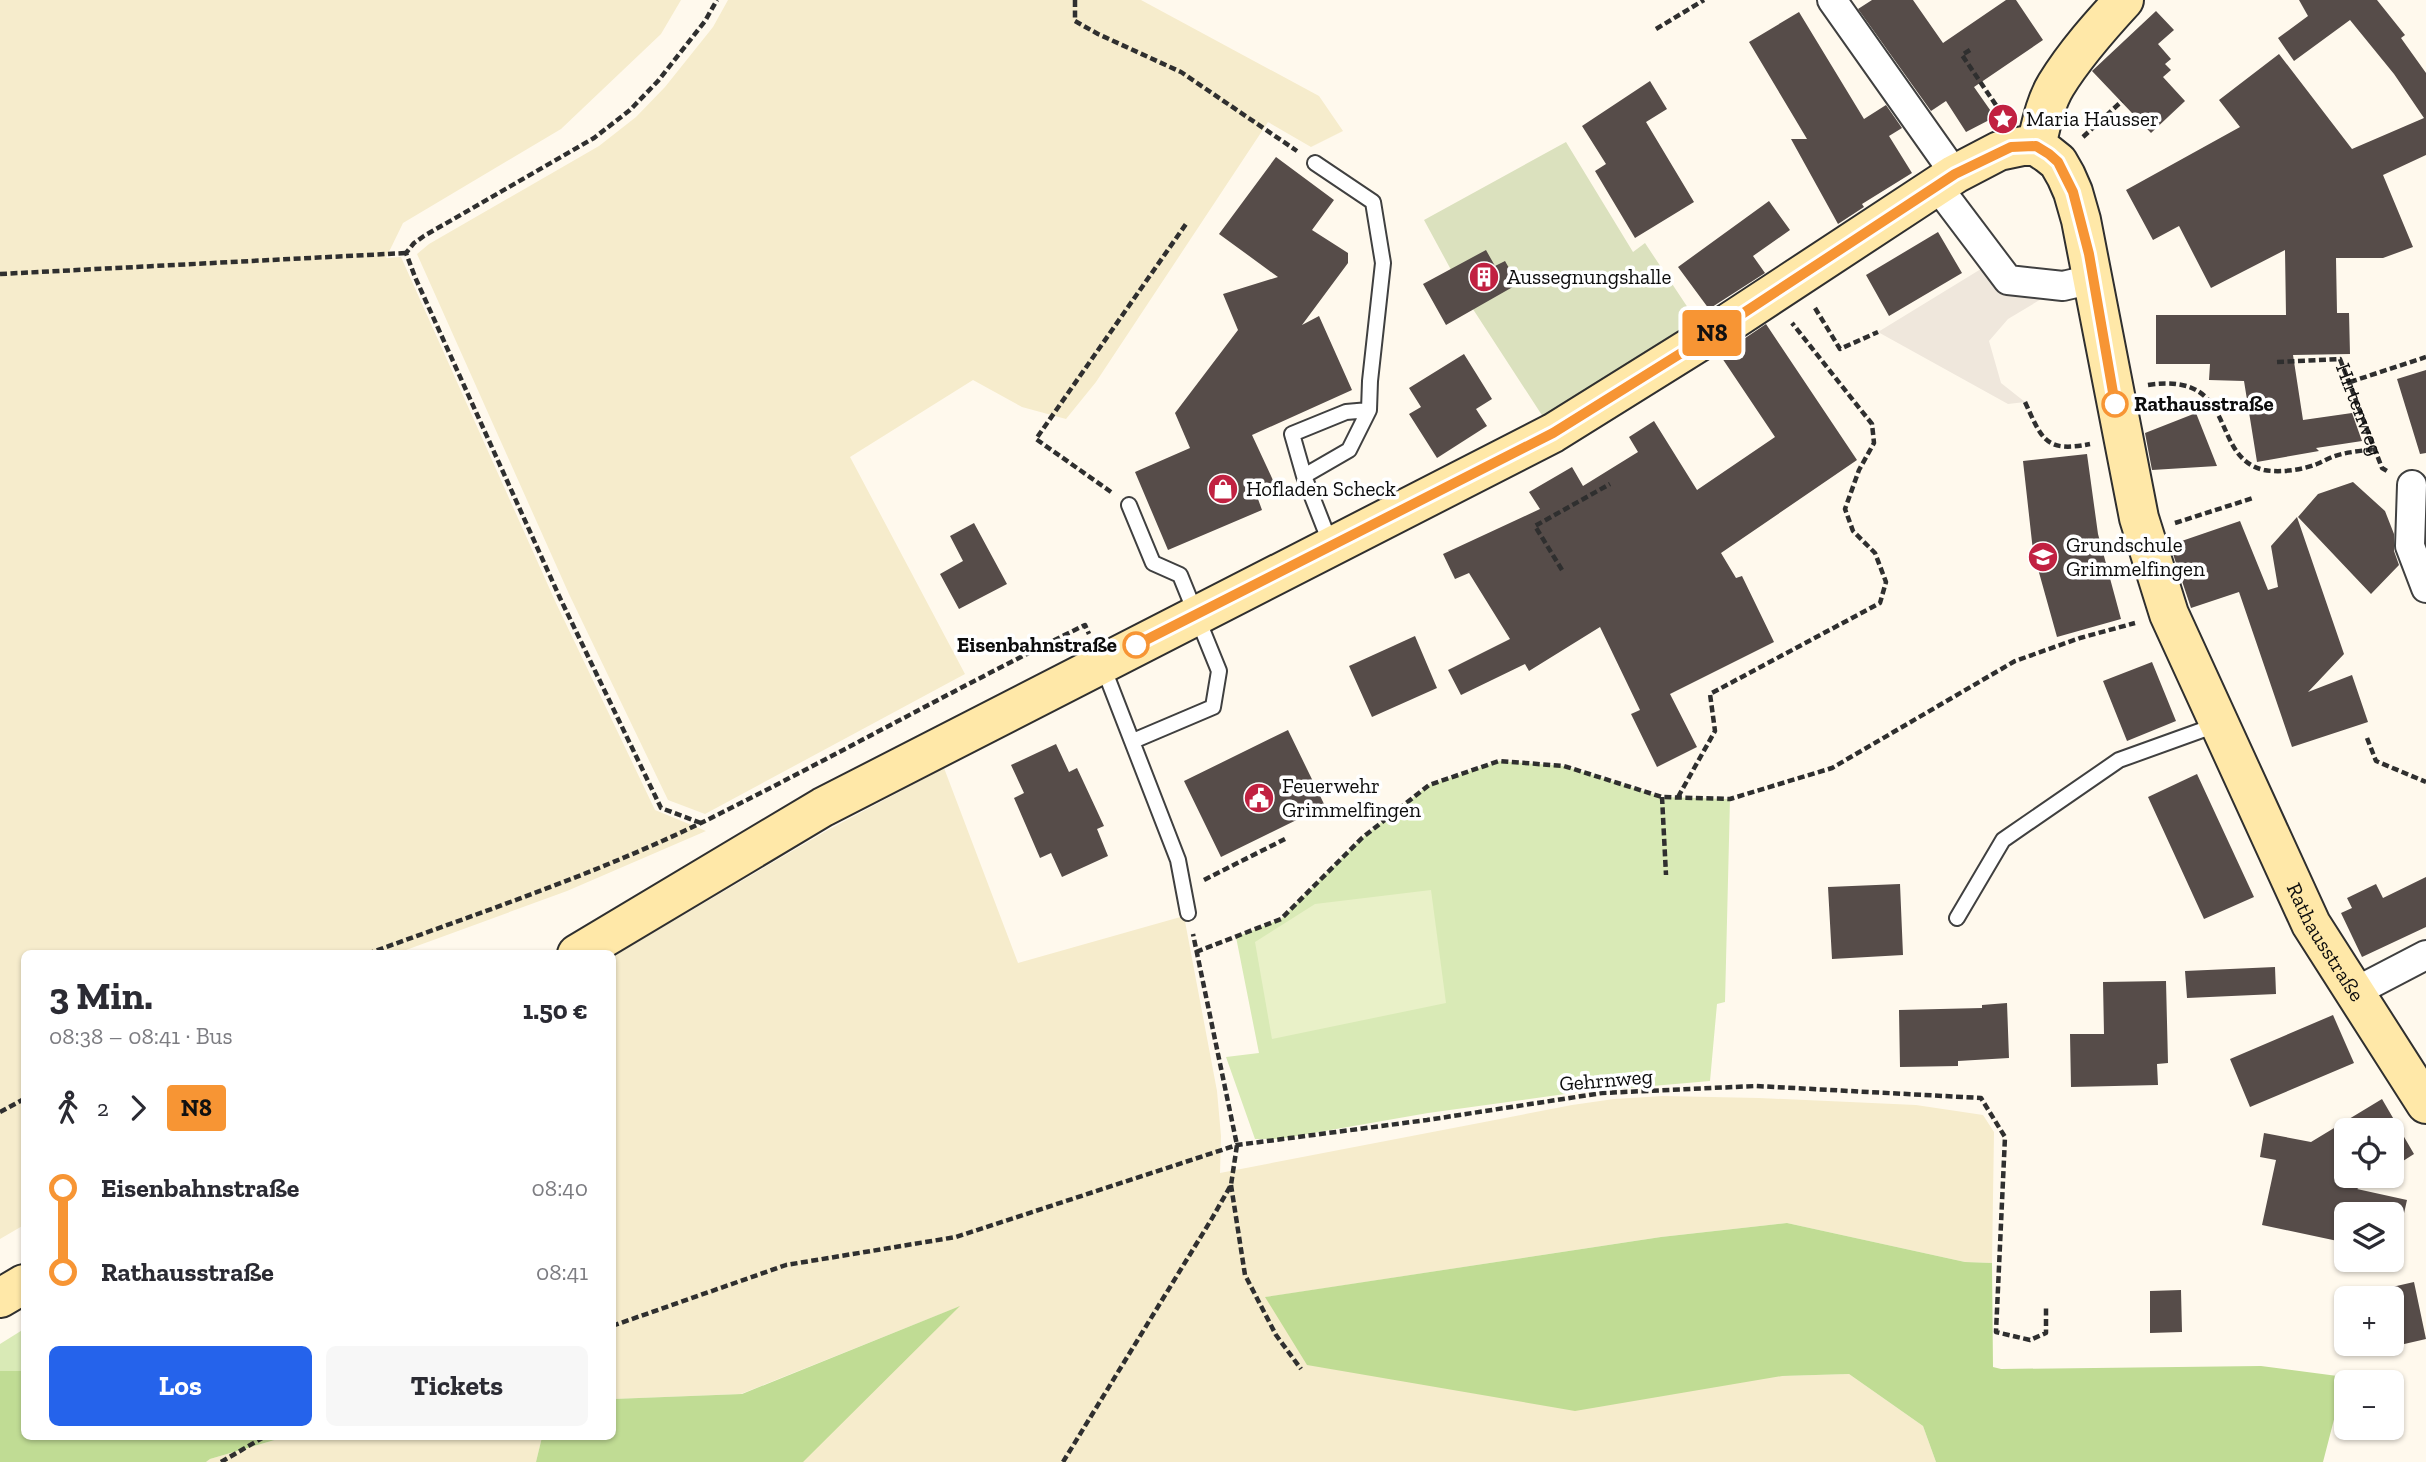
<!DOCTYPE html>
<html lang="de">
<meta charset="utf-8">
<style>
body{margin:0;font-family:"Zilla Slab",serif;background:#f7f7f7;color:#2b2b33;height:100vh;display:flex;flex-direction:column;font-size:26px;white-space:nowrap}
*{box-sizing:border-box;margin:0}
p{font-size:23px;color:#7c7c81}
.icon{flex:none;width:38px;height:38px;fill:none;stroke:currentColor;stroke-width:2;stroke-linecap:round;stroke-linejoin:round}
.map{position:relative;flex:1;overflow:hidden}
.details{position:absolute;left:21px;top:950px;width:595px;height:490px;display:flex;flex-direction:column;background:#fff;border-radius:10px;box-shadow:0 2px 5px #0004}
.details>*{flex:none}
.badge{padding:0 14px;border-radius:5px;font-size:24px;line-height:46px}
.controls{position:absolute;left:2334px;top:1118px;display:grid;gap:14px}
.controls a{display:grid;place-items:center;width:70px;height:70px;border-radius:10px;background:#fff;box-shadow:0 2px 5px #0004;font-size:35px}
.map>.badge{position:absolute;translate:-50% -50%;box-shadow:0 0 0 4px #fff}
.legs{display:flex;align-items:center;gap:10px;height:77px;padding:0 28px;font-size:23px}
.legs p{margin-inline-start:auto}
.overview{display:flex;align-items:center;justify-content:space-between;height:119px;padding:0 28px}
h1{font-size:38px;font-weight:700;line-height:52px}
.button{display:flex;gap:14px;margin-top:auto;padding:14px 28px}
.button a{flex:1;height:80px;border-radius:10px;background:#2563eb;color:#fff;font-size:28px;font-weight:700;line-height:80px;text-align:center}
.button a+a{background:#f7f7f7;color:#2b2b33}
ul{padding:0 28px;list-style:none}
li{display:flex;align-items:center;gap:24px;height:84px;font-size:26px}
li i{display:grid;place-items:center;width:10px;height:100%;margin:0 9px;background:currentColor}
li i::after{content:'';width:18px;height:18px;margin:-9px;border:5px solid;border-radius:50%;background:#fff}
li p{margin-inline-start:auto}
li:first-child i{background:linear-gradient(#0000 50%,currentColor 0)}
li:last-child i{background:linear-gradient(currentColor 50%,#0000 0)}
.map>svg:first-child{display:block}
.farmland{fill:#f6eccc}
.green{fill:#d9eab6}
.forest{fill:#c0dc94}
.cemetery{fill:#dbe1be}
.pitch{fill:#e9f1c8}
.plaza{fill:#efe7dc}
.building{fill:#564c49}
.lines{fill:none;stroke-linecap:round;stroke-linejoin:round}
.lane-casing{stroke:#404040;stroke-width:18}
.street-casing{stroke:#404040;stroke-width:32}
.secondary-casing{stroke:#2f2f2f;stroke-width:42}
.path{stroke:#2f2f2f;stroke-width:4.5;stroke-dasharray:7 3.5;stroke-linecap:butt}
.lane{stroke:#fff;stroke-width:14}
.street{stroke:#fff;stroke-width:28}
.secondary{stroke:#ffe8a8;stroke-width:38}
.line-1-casing{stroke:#fff;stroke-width:16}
.line-1{stroke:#f79534;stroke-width:10}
.stop-1-dot{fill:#fff;stroke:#f79534;stroke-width:3.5}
.labels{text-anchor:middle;stroke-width:7;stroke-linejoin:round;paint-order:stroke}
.poi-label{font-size:21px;fill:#0d0d0d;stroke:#fff;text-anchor:start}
.stop-label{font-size:21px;font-weight:bold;fill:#0d0d0d;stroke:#fff;text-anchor:start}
.street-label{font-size:21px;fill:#0d0d0d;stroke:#fff}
</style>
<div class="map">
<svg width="2426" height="1462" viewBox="0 0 2426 1462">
<rect width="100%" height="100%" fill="#fff9ed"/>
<path class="farmland" d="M0,0h681l-20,34 -100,95 -158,94 -17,35 15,-1 155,346 99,207 51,21 -139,60 -172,63h-371v271l-24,14z
M728,0h413l178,96 24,35 -32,16 -43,-25 -172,260 -30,37 -44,-12 -49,-27 -123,77 115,217 -260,140 -37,-14 -99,-206 -152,-340 12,-10 170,-98 37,-29 29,-30 48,-60z
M944,768l74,195 166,-47 33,175 4,45 -1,37 352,-68 42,-6 49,-3 96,2 157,7 67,10 11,17 -2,131 -27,-1 -178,-39 -126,14 -395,60 516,79 67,-2 74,52 13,36h-1137l159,-155 -217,87 -128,5 -1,-442 216,-127z
M285,1437h257l-6,25h-330l4,-3z"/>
<path class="green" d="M1499,761l65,5 98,31 68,2 -5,203 -8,2 -7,77 -138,12 -144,20 -149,26h-24l-29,-82 33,-4 -23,-116 45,-18 81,-81 67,-53z
M24,1329v42h-24v-27z"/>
<path class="forest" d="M1787,1223l178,39 27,1 1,104 8,2 260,-3 84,11 -22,85h-387l-13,-36 -74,-52 -67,2 -207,35 -268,-46 -42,-68 396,-60z
M960,1306l-157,156h-267l6,-25h70l1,-38 129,-5z
M0,1371h24v66h261l-75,22 -4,3h-206z"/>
<path class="cemetery" d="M1566,142l67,110 12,-9 57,86 -155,94 -78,-120 -45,-83z"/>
<path class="pitch" d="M1431,890l15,113 -174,36 -17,-97 60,-38z"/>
<path class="plaza" d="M1994,261l69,25 -55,33 -19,22 12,42 24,19 -17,2 -130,-72z"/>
<path class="building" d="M1872,0h41l30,43 63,-43h10l27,40 -69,47 21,30 -29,15 -20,-31 -15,10 -73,-102z
M2299,0h78l28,35 -4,3 25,35v82l-43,20 30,72 -30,11h-47l1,55h12l1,41 -57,1 10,65 49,-7 10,28 -46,7 3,3 -62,11 -13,-81 -35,-1 1,-16h-54v-49h130l-1,-65 -74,38 -32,-62 -26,14 -27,-50 114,-63 -21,-27 60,-46 73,95 72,-31 -30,-44 -44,-54 -56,41 -16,-23 30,-22z
M2156,11l18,19 -16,14 13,15 -6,5 6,6 -8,7 22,24 -34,32 -59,-62z
M1799,12l65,107 22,-14 16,23 -13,8 23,37 -50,31 2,3 -26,17 -47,-85h16l-58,-97z
M1650,81l17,28 -21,13 48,80 -59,36 -40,-67 11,-7 -24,-38z
M1276,157l58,43 -22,30 36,23v10l-46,62 17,-9 33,74 -100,45 26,56 -20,8 4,11 -94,40 -33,-78 55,-24 -15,-35 63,-83 -15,-36 55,-17 -59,-43z
M1769,201l21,29 -37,26 12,17 -56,36 -31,-42z
M1938,232l24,41 -73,43 -23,-41z
M1486,250l9,16 10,-5 13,23 -72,41 -23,-41z
M1766,324l91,136 -136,93 15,25 6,-2 32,66 -104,52 27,53 -40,20 -26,-53 9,-4 -40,-83 -71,44 -4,-7 -64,31 -13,-25 62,-31 -41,-66 -14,6 -12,-25 97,-45 -11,-17 43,-25 11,19 55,-34 -9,-15 25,-16 43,69 78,-53 -53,-79 15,-10 -2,-3z
M1464,354l28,45 -16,10 11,17 -50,32 -28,-44 12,-7 -12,-19z
M2426,370v83l-6,1 -23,-75z
M2196,413l21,53 -65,4 -7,-37z
M2087,454l11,80 23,85 -64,18 -24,-86 -10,-90z
M2353,482l32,29 9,23v17l5,14 -28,29 -73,-77 20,-23z
M2297,517l47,137 -36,38 44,-17 16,47 -76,25 -53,-155 -48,16 -21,-63 70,-24 28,69 10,-3 -7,-41z
M974,523l33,61 -48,25 -19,-35 23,-13 -13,-25z
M1415,636l22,52 -65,29 -23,-51z
M2152,662l24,59 -49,20 -24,-60z
M1288,730l37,76 -104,51 -37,-76z
M1056,744l13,28 8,-4 27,58 -7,3 11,27 -46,21 -11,-24 -11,5 -26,-60 10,-5 -13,-28z
M2197,774l57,123 -50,22 -56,-122z
M2426,877v50l-64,30 -21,-44 11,-5 -5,-10 29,-14 7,14z
M1900,884l3,71 -71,4 -4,-72z
M2275,967l1,27 -89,4 -2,-27z
M2166,981l2,82 -11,1 1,21 -87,2 -1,-53h34l-1,-52z
M2007,1003l2,55 -51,3v5l-58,1 -1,-57 83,-2v-3z
M2333,1015l21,48 -104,44 -20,-48z
M2382,1099l32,55 -22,14v-38h-45v46h31l-21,13 50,11 -12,54 -3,-1v-39h-45v29l-85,-18 14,-65 -16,-3 4,-24 47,9z
M2414,1282l12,57 -65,15 -2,-10h33v-46h-43l-1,-1z
M2181,1290l1,42 -32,1v-42z"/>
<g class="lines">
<g class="lane-casing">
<path id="lane" d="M1315,163l58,39 10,61 -13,118 -1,29 -20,40 -45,26 27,69
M1304,476l-12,-42 54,-22 23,-2
M1129,505l24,58 27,12 39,96 -6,36 -80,34
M1102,664l76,196 10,53
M1957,918l46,-78 116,-80 100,-36"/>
</g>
<g class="street-casing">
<path id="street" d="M1832,0l123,174
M1937,186l71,94 55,6 30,-7
M2412,485l-2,61 16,42
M2353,993l73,-38"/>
</g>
<g class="secondary-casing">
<g id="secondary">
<path d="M2036,146c5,-20 9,-43 20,-61 19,-31 44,-59 68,-85"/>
<path id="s2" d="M577,954l246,-147 730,-374 154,-96 248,-163 44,-23 24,-5h13l12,8 10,8 8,14 7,16 8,28 58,298 30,96 142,310 115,180"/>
<path d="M0,1298l24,-14"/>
</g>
</g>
<g class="path">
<path d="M1075,0v21l23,13 83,38 116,79"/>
<path d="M1656,29l48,-29"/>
<path d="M1970,50l-8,5 40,59"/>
<path d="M2083,137l39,-36"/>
<path d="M0,274l406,-21"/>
<path d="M1815,308l25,41 38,-17"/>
<path id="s1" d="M2277,362l63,-3 42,109 5,3"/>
<path d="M2350,382l76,-25"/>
<path d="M2148,385c92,-14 60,72 116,85 16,3 38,0 53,-6 5,-2 10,-5 15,-7 13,-5 29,-6 43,-8"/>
<path d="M2025,402c17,37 20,51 65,42"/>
<path d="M1111,492l-75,-53 150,-215"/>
<path d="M2175,523l78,-25"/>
<path d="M1562,570l-27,-44 75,-42"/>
<path d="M2367,738l9,23 50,21"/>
<path d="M1662,797l4,78"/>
<path d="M1678,797l37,-66 -5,-37 170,-91 6,-21 -11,-29 -22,-22 -8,-22 14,-39 15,-27 -2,-19 -80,-101"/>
<path d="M701,823l-40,-15 -101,-210 -145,-321 -9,-24 8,-10 10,-7 170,-98 36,-28 28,-29 47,-60 12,-21"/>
<path d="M1204,880l81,-41"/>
<path d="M1196,952l85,-33 81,-81 67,-53 70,-24 65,5 98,31 68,2 102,-31 183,-107 65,-23 55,-15"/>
<path d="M367,954c112,-41 229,-80 336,-132 129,-64 253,-134 382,-197l4,9"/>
<path d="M0,1112l24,-13"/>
<path d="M1231,1185l14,90 31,60 25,34"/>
<path d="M612,1326l174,-61 170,-28 281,-92 190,-25 175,-27 154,-7 225,12 24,39 -9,195 34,8 16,-7v-26"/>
<path d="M221,1462l43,-25"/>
<path d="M1063,1462l148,-242 20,-35 6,-40 -44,-211"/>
</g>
<use href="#lane" class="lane"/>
<use href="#street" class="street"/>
<use href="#secondary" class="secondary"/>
</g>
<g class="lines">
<g class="line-1-casing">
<path id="line-1" d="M1136,645l417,-212 154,-96 248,-163 56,-27 25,-1 13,8 9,8 15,30 16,62 26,150"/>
</g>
<use href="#line-1" class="line-1"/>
</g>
<defs>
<g id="sight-disc" transform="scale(1.575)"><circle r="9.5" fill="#c12141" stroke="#fff"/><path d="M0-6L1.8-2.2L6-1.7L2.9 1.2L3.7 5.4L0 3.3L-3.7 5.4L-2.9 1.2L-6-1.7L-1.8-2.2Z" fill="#fff"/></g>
<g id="building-disc" transform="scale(1.575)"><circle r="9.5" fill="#c12141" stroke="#fff"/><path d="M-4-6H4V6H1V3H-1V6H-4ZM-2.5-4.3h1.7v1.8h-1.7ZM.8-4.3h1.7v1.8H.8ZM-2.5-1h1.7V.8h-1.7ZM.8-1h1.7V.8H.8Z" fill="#fff"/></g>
<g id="shop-disc" transform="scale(1.575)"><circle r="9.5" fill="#c12141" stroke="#fff"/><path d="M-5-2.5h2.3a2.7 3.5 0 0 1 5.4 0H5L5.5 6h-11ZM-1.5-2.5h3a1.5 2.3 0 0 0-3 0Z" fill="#fff"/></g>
<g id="school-disc" transform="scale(1.575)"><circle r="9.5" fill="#c12141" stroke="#fff"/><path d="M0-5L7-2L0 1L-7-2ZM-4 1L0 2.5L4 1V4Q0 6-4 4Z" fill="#fff"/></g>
<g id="civic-disc" transform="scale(1.575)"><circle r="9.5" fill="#c12141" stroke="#fff"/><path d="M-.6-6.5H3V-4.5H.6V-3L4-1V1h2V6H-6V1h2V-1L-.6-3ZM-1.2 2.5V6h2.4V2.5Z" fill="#fff"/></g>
</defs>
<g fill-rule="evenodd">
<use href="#sight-disc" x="2003" y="119"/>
<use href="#building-disc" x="1484" y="277"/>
<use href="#shop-disc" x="1223" y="489"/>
<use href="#school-disc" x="2043" y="557"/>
<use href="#civic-disc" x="1259" y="798"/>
</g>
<g class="stop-1-dot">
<circle cx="2115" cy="404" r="12"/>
<circle cx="1136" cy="645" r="12"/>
</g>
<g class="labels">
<g class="poi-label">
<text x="2026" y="126">Maria Hausser</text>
<text x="1507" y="284">Aussegnungshalle</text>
<text x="1246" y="496">Hofladen Scheck</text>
<text x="2066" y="552">Grundschule<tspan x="2066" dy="24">Grimmelfingen</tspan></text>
<text x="1282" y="793">Feuerwehr<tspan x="1282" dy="24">Grimmelfingen</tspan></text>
</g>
<g class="stop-label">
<text x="2134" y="411">Rathausstraße</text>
<text x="1117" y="652" text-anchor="end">Eisenbahnstraße</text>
</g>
<g class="street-label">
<text dy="7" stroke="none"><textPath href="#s1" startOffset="117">Hirtenweg</textPath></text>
<text dy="7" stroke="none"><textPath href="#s2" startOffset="2530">Rathausstraße</textPath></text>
<text transform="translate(1606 1080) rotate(-5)" y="7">Gehrnweg</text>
</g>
</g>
</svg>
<div class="controls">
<a><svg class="icon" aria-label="locate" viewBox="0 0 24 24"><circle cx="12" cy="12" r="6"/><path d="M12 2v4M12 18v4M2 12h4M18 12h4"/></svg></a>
<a><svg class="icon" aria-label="layers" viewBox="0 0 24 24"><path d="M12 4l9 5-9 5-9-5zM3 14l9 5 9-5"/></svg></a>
<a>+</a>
<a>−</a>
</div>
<b class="badge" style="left:1712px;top:333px;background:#f79534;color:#111">N8</b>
<section class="details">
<div class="overview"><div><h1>3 Min.</h1><p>08:38 – 08:41 · Bus</p></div><b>1.50 €</b></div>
<div class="legs"><svg class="icon" aria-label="walk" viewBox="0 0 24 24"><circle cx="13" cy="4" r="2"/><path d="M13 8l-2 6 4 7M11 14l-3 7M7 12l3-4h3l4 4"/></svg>2<svg class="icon" aria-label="forward" viewBox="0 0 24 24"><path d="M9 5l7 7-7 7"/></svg><b class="badge" style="background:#f79534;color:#111">N8</b></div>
<ul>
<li><i style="color:#f79534"></i><b>Eisenbahnstraße</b><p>08:40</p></li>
<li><i style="color:#f79534"></i><b>Rathausstraße</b><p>08:41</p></li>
</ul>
<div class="button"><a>Los</a><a>Tickets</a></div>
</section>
</div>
